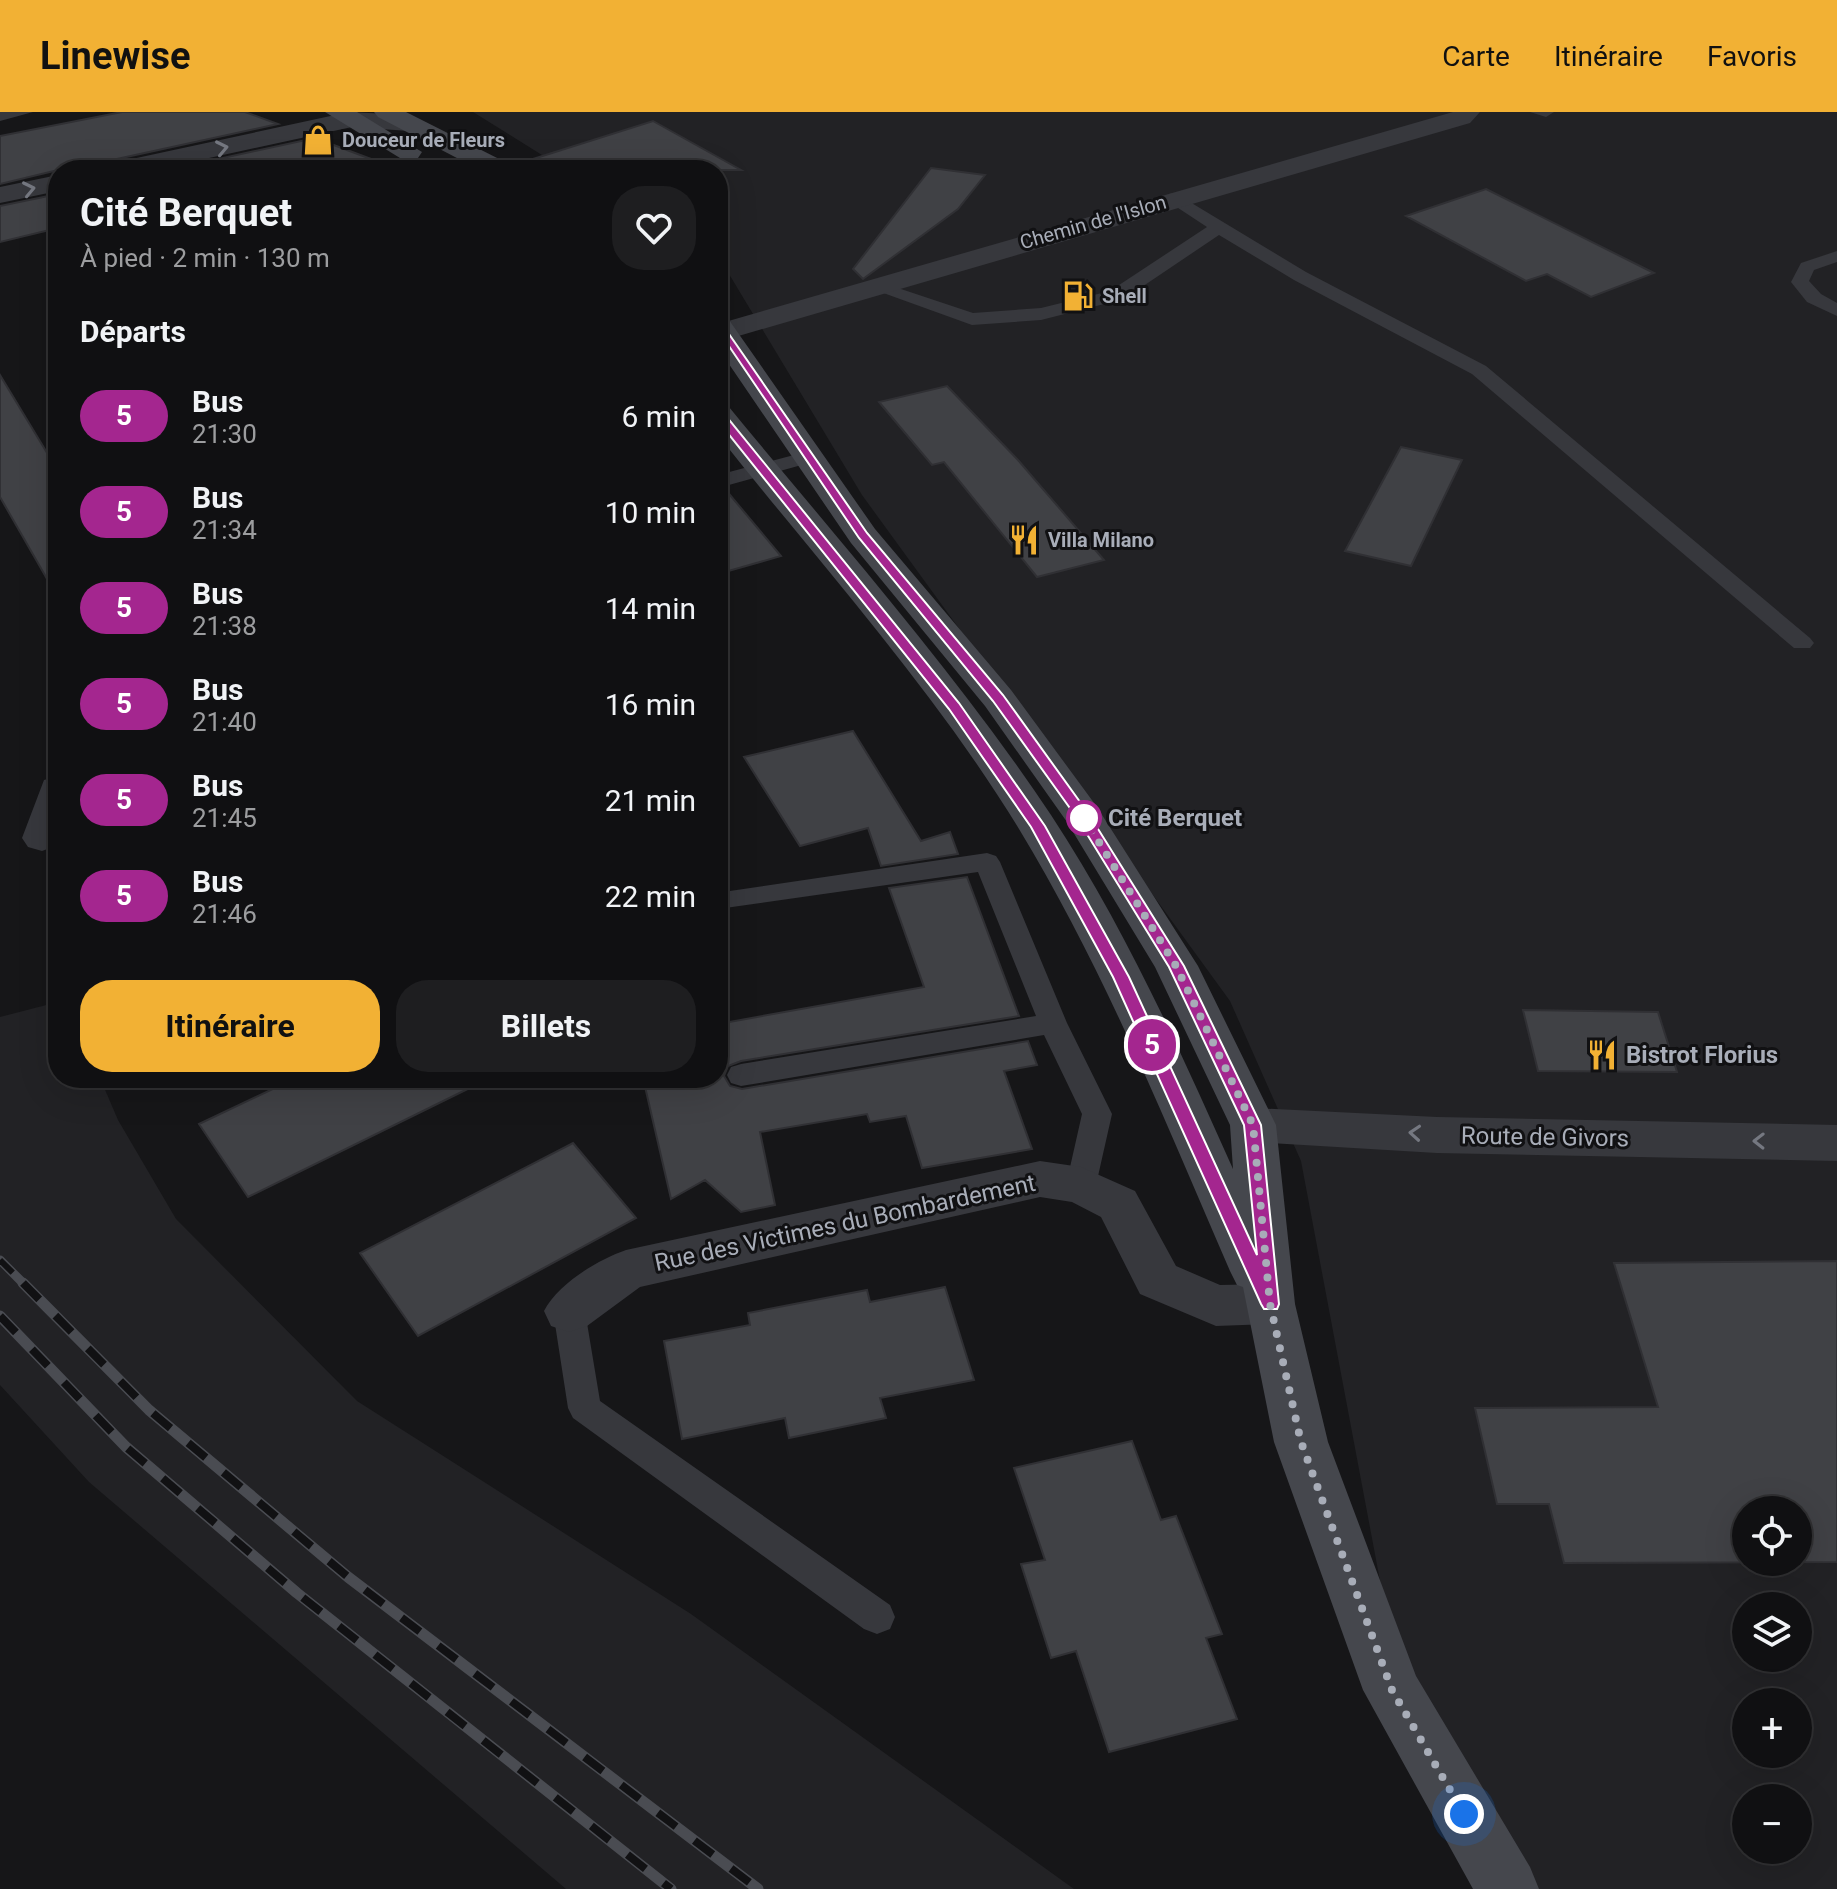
<!DOCTYPE html>
<html lang="fr">
<meta charset="utf-8">
<style>
body{margin:0;font-family:Roboto,sans-serif;background:#1e1e20;color:#f1f3f6;height:100vh;display:flex;flex-direction:column;font-size:30px;white-space:nowrap}
*{box-sizing:border-box;margin:0}
p{font-size:26px;color:#9c9d9f}
.icon{flex:none;width:44px;height:44px;fill:none;stroke:currentColor;stroke-width:2;stroke-linecap:round;stroke-linejoin:round}
.map{position:relative;flex:1;overflow:hidden}
.details{position:absolute;left:48px;top:48px;width:680px;height:928px;display:flex;flex-direction:column;background:#101012;border-radius:32px;box-shadow:0 8px 32px #0002,0 0 0 2px #303032}
.details>*{flex:none}
.badge{padding:0 16px;border-radius:26px;font-size:28px;line-height:52px}
.controls{position:absolute;left:1732px;top:1384px;display:grid;gap:16px}
.controls a{display:grid;place-items:center;width:80px;height:80px;border-radius:50%;background:#101012;box-shadow:0 8px 32px #0002,0 0 0 2px #303032;font-size:40px}
.you{position:absolute;width:40px;height:40px;margin:-20px;border:6px solid #fff;border-radius:50%;background:#1a73e8;box-shadow:0 0 0 12px #1a73e833}
.map>.badge{position:absolute;translate:-50% -50%;box-shadow:0 0 0 4px #fff}
h2{padding:0 32px;font-size:30px;line-height:72px}
.round{display:grid;place-items:center;flex:none;width:84px;height:84px;border-radius:32px;background:#1e1e20}
.overview{display:flex;align-items:center;justify-content:space-between;height:136px;padding:0 32px}
h1{font-size:38px;font-weight:700;line-height:60px}
.cta{display:flex;gap:16px;margin-top:auto;padding:16px 32px}
.cta a{flex:1;height:92px;border-radius:32px;background:#f2b134;color:#111;font-size:32px;font-weight:700;line-height:92px;text-align:center}
.cta a+a{background:#1e1e20;color:#f1f3f6}
ul{padding:0;list-style:none}
li{display:flex;align-items:center;gap:24px;height:96px;padding:0 32px}
li div{flex:1}
li b{display:block;font-size:30px}
li em{font-style:normal}
li .badge{min-width:88px;font-weight:700;text-align:center}
header{display:flex;align-items:center;gap:48px;box-sizing:border-box;height:112px;padding:0 40px;background:#f2b134;color:#111}
header strong{font-size:38px}
nav{display:flex;gap:44px;margin-inline-start:auto;font-size:28px}
.map>svg:first-child{display:block}
.built{fill:#222225;fill-rule:evenodd}
.building{fill:#404145;stroke:#303034;stroke-width:2;fill-rule:evenodd}
.lines{fill:none;stroke-linecap:round;stroke-linejoin:round}
.service{fill:#37383d;fill-rule:evenodd}
.minor{fill:#37383d;fill-rule:evenodd}
.tertiary{fill:#37383d;fill-rule:evenodd}
.secondary{fill:#45474d;fill-rule:evenodd}
.rail-far1-casing{stroke:#4a4c52;stroke-width:9}
.rail-casing{stroke:#4a4c52;stroke-width:11}
.rail-far1{stroke:#111113;stroke-width:6;stroke-dasharray:18;stroke-linecap:butt}
.rail{stroke:#111113;stroke-width:8;stroke-dasharray:23;stroke-linecap:butt}
.oneway{stroke:#757881}
.line{fill:#a4268f;stroke:#fff;stroke-width:2}
.walk{stroke:#a8adb8;stroke-width:8;stroke-dasharray:0 14.4}
.stop-dot{fill:#fff;stroke:#a4268f;stroke-width:4}
.labels{text-anchor:middle;stroke-width:6;stroke-linejoin:round;paint-order:stroke}
.far-poi-label{font-size:20px;font-weight:bold;fill:#a8adb8;stroke:#111113;text-anchor:start}
.far-street-label{font-size:20px;fill:#a8adb8;stroke:#111113}
.stop-label{font-size:24px;font-weight:bold;fill:#a8adb8;stroke:#111113;text-anchor:start}
.poi-label{font-size:24px;font-weight:bold;fill:#a8adb8;stroke:#111113;text-anchor:start}
.street-label{font-size:24px;fill:#a8adb8;stroke:#111113}
</style>
<header>
<strong>Linewise</strong>
<nav><a>Carte</a><a>Itinéraire</a><a>Favoris</a></nav>
</header>
<div class="map">
<svg width="1837" height="1777" viewBox="0 0 1837 1777">
<rect width="100%" height="100%" fill="#161618"/>
<path class="built" d="M473,0h1364v1777h-343l-78,-117 -115,-611 -71,-160 -368,-506 -133,-221 -11,-7v-97h-152zM1746,1398h52v52h-52zM1746,1494h52v52h-52zM1746,1590h52v52h-52zM1746,1686h52v52h-52z
M58,890v76h42l18,42 58,99 181,182 334,213 383,275h-508l-477,-407 -89,-97v-368z"/>
<path class="building" d="M122,0h123l33,12 -170,37 -6,9h-44l-58,14v-48z
M653,9l88,49h-207l-1,-11z
M315,26l72,27 -1,5h-218z
M931,56l54,7 -27,34 -95,70 -10,-10z
M1486,77l168,84 -63,24 -44,-23 -21,7 -120,-65z
M58,82v34l-58,14v-36z
M0,263l58,96v127l-58,-101z
M947,274l71,74 86,100 -67,17 -93,-115 -12,3 -53,-63z
M1401,335l61,13 -51,106 -66,-15z
M725,377l56,67 -63,18v-83z
M853,619l68,110 29,-9 8,22 -77,12 -13,-38 -68,18 -56,-89z
M967,765l52,139 -278,45 -13,5 -4,10 6,10 12,3 286,-48 9,24 -33,6 28,78 -110,19 -16,-52 -36,6 -3,-8 -107,18 15,73 -34,7 -36,-32 -34,19 -28,-121h75v-54l206,-37 -35,-99z
M1523,898l135,2 19,60 -139,-1z
M296,966h194l-242,119 -49,-73z
M573,1031l63,75 -218,118 -58,-83z
M1837,1149v301l-273,1 -15,-59h-52l-22,-96 183,-1 -44,-144zM1746,1398h52v52h-52z
M945,1175l29,93 -94,18 6,20 -97,20 -4,-20 -103,21 -18,-98 86,-16 -2,-12 119,-23 3,12z
M1132,1329l29,79 15,-4 46,118 -16,4 31,81 -128,33 -33,-101 -25,7 -30,-94 24,-4 -31,-92z"/>
<g class="lines">
<path class="service" d="M0,0h33l-33,9z
M1530,0h24l-8,5z
M1175,81l131,79 180,94 324,272 4,5 -4,5h-16l-322,-274 -178,-94 -75,-45 -95,64 -83,21 -69,5 -108,-39 2,-4h14l93,31 68,-5 69,-17 97,-64 -38,-25v-8z
M1837,139v11l-23,8 -5,11 12,13 16,9v13l-30,-14 -16,-20 10,-19z
M809,339l7,2 3,4 -3,4 -98,27v-13z
M987,741l9,3 4,6 67,161 45,91 -16,71 -4,8 -11,4 -11,-4 -4,-8 16,-71 -38,-79 -303,51 -10,-3 -4,-8 4,-8 10,-3 295,-48 -58,-144 -260,37v-16l5,-1z
M569,1186l11,4 5,9 15,90 290,204 5,12 -5,12 -13,5 -13,-5 -291,-211 -5,-10 -15,-97 5,-9z"/>
<path class="minor" d="M1453,0h27l-10,11 -752,219v-18z
M58,664v69l-16,6 -14,-4 -6,-9 22,-58z
M1253,996l184,9 400,8v36l-400,-8 -184,-11 -16,-5 -7,-12 7,-12z
M1040,1049l41,6 54,24 41,75 44,19 50,-1 18,6 7,14 -7,14 -18,6 -54,2 -76,-32 -39,-77 -29,-15 -32,-5 -400,90 -53,39 -18,6 -18,-6 -7,-15c14,-27 53,-51 82,-61z"/>
<path class="tertiary" d="M349,0l60,3 13,8 -13,8 -57,-4 -198,43h-49l4,-6 9,-2z
M58,63v16l-58,12v-16z"/>
<path class="secondary" d="M325,0h32l65,40 -4,6h-18z
M374,0h32l103,52 4,6h-33l-102,-53z
M718,205l11,3 146,209 136,161 86,117 101,159 78,159 19,179 33,138 88,234 114,191 9,22h-66l-110,-199 -89,-248 -31,-155 -6,-2 -7,-14c-65,-150 -126,-302 -211,-442 -86,-141 -199,-265 -301,-394v-30l11,2c110,134 226,264 322,408 73,111 128,233 182,354l-3,-44 -75,-158 -88,-145 -82,-116 -134,-163 -133,-195z"/>
<g class="rail-far1-casing">
<path id="rail-far1" d="M0,1148l25,25"/>
</g>
<g class="rail-casing">
<path id="rail" d="M23,1171l126,127 199,167 410,312
M0,1204l126,131 171,146 374,296"/>
</g>
<use href="#rail-far1" class="rail-far1"/>
<use href="#rail" class="rail"/>
</g>
<defs><path id="oneway-chevron" d="M-2-3.5L2.5 0L-2 3.5" fill="none" stroke-width="1.6" stroke-linecap="round" stroke-linejoin="round" transform="scale(2)"/></defs>
<g class="oneway">
<use href="#oneway-chevron" transform="translate(222 36) rotate(-12)"/>
<use href="#oneway-chevron" transform="translate(29 77) rotate(-12)"/>
<use href="#oneway-chevron" transform="translate(1415 1021) rotate(-176)"/>
<use href="#oneway-chevron" transform="translate(1759 1029) rotate(-179)"/>
</g>
<path class="line" d="M714,212h8l145,209 136,162 85,118 96,153 77,159 18,179 -2,5h-13l-3,-5 -148,-327 -82,-150 -82,-118 -235,-293v-5h8l237,292 86,123 84,151 128,278 -13,-130 -75,-158 -92,-149 -84,-117 -134,-163z"/>
<g class="lines">
<path class="walk" d="M1084,706l92,148 77,159 17,179 31,138 91,248 72,124"/>
</g>
<defs>
<g id="shop-bare" transform="scale(2.4)"><path d="M-5-2.5h2.3a2.7 3.5 0 0 1 5.4 0H5L5.5 6h-11ZM-1.5-2.5h3a1.5 2.3 0 0 0-3 0Z" fill="#f2b134" stroke="#111113" stroke-width="2.5" paint-order="stroke"/></g>
<g id="fuel-bare" transform="scale(2.4)"><path d="M-5.5-6h7V0h2V4h1.3V-2.5L3-4.5l.8-.8L6-3V5H2.5V1h-1V6h-7ZM-4.2-4.7v3.2H.2V-4.7Z" fill="#f2b134" stroke="#111113" stroke-width="2.5" paint-order="stroke"/></g>
<g id="restaurant-bare" transform="scale(2.4)"><path d="M-5-6h1v4h1v-4h1v4h1v-4h1v5L-1.5 .5V6h-2V.5L-5-1ZM5-6V6H3V1.5H1.5Q1.5-4 5-6Z" fill="#f2b134" stroke="#111113" stroke-width="2.5" paint-order="stroke"/></g>
</defs>
<g fill-rule="evenodd">
<use href="#shop-bare" x="318" y="28"/>
<use href="#fuel-bare" x="1078" y="184"/>
<use href="#restaurant-bare" x="1024" y="428"/>
<use href="#restaurant-bare" x="1602" y="943"/>
</g>
<circle class="stop-dot" cx="1084" cy="706" r="16"/>
<g class="labels">
<g class="far-poi-label">
<text x="342" y="35">Douceur de Fleurs</text>
<text x="1102" y="191">Shell</text>
<text x="1048" y="435">Villa Milano</text>
</g>
<g class="far-street-label">
<text transform="translate(1093 110) rotate(-16)" y="7">Chemin de l'Islon</text>
</g>
<g class="stop-label">
<text x="1108" y="714">Cité Berquet</text>
</g>
<g class="poi-label">
<text x="1626" y="951">Bistrot Florius</text>
</g>
<g class="street-label">
<text transform="translate(1545 1025) rotate(1)" y="8">Route de Givors</text>
<text transform="translate(845 1111) rotate(-12)" y="8">Rue des Victimes du Bombardement</text>
</g>
</g>
</svg>
<div class="controls">
<a><svg class="icon" aria-label="locate" viewBox="0 0 24 24"><circle cx="12" cy="12" r="6"/><path d="M12 2v4M12 18v4M2 12h4M18 12h4"/></svg></a>
<a><svg class="icon" aria-label="layers" viewBox="0 0 24 24"><path d="M12 4l9 5-9 5-9-5zM3 14l9 5 9-5"/></svg></a>
<a>+</a>
<a>−</a>
</div>
<div class="you" style="left:1464px;top:1702px"></div>
<b class="badge" style="left:1152px;top:933px;background:#a4268f;color:#fff">5</b>
<section class="details">
<div class="overview"><div><h1>Cité Berquet</h1><p>À pied · 2 min · 130 m</p></div><a class="round"><svg class="icon" aria-label="heart" viewBox="0 0 24 24"><path d="M12 20l-8-8c-3-5 5-10 8-4 3-6 11-1 8 4z"/></svg></a></div>
<h2>Départs</h2>
<ul>
<li><span class="badge" style="background:#a4268f;color:#fff">5</span><div><b>Bus</b><p>21:30</p></div><em>6 min</em></li>
<li><span class="badge" style="background:#a4268f;color:#fff">5</span><div><b>Bus</b><p>21:34</p></div><em>10 min</em></li>
<li><span class="badge" style="background:#a4268f;color:#fff">5</span><div><b>Bus</b><p>21:38</p></div><em>14 min</em></li>
<li><span class="badge" style="background:#a4268f;color:#fff">5</span><div><b>Bus</b><p>21:40</p></div><em>16 min</em></li>
<li><span class="badge" style="background:#a4268f;color:#fff">5</span><div><b>Bus</b><p>21:45</p></div><em>21 min</em></li>
<li><span class="badge" style="background:#a4268f;color:#fff">5</span><div><b>Bus</b><p>21:46</p></div><em>22 min</em></li>
</ul>
<div class="cta"><a>Itinéraire</a><a>Billets</a></div>
</section>
</div>
